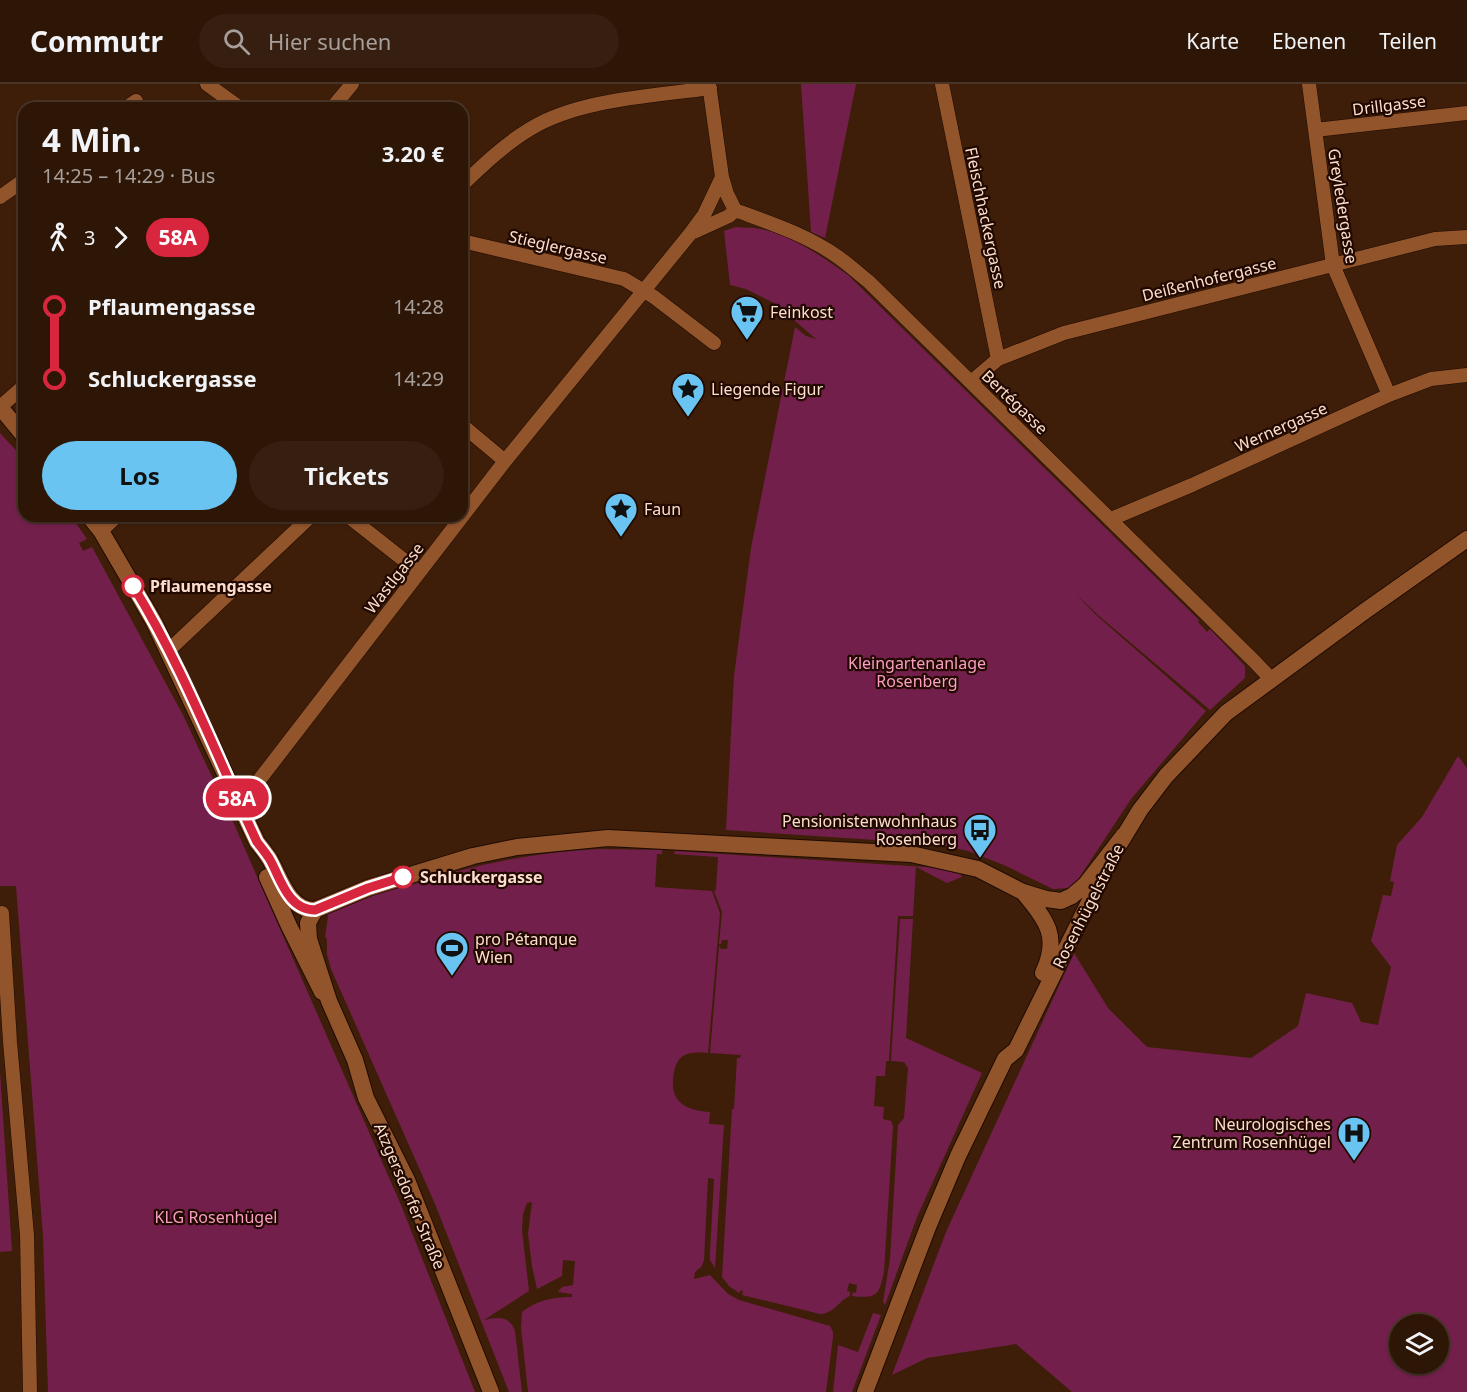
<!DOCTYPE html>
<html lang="de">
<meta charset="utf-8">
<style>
body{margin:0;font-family:"Noto Sans",sans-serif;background:#361f10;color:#f1f3f6;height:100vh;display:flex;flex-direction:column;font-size:22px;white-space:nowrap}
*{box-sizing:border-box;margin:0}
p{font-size:20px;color:#a79f9b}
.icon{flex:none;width:33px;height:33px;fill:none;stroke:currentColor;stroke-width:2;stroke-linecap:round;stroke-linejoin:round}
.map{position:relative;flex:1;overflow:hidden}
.panel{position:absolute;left:18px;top:18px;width:450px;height:420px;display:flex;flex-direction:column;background:#2e1606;border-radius:18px;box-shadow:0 2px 4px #0004,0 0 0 2px #493528}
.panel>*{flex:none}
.badge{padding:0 12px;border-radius:20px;font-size:21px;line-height:39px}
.controls{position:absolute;left:1389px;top:1230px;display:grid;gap:12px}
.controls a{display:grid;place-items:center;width:60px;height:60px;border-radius:50%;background:#2e1606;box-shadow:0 2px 4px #0004,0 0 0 2px #493528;font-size:30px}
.map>.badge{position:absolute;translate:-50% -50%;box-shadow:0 0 0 3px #fff}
.legs{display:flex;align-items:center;gap:9px;height:66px;padding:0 24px;font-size:20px}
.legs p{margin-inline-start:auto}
.summary{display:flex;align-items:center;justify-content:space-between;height:102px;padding:0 24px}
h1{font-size:33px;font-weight:700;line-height:45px}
.primary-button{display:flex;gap:12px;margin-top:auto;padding:12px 24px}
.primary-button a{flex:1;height:69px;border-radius:36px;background:#69c4f1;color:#111;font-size:24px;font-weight:700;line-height:69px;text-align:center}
.primary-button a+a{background:#361f10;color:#f1f3f6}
ul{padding:0 24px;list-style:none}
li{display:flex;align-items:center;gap:21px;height:72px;font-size:22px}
li i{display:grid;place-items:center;width:9px;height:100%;margin:0 8px;background:currentColor}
li i::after{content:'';width:15px;height:15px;margin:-8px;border:4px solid;border-radius:50%;background:#2e1606}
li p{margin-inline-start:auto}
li:first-child i{background:linear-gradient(#0000 50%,currentColor 0)}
li:last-child i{background:linear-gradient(currentColor 50%,#0000 0)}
header{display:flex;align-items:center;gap:36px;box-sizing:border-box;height:84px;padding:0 30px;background:#2e1606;border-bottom:2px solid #493528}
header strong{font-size:28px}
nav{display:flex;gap:33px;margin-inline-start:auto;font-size:21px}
.search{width:420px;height:54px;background:#361f10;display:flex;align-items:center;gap:15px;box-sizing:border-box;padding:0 21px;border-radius:33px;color:#a79f9b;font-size:22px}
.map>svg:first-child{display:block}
.green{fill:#72204b;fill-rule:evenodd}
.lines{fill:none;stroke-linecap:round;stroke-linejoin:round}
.minor-casing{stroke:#1e0b02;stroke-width:15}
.tertiary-casing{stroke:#1e0b02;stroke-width:18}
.secondary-casing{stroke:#1e0b02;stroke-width:18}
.minor{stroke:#92542b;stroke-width:14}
.tertiary{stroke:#92542b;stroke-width:16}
.secondary{stroke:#92542b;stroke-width:16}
.line-1-casing{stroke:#fff;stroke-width:14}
.line-1{stroke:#d7263d;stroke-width:9}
.stop-1-dot{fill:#fff;stroke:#d7263d;stroke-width:3}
.labels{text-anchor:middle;stroke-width:4.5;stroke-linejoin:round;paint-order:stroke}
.street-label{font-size:16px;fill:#fbdecd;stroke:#210900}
.poi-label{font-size:16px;fill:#fbdecd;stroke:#210900;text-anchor:start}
.stop-label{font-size:16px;font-weight:bold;fill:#fbdecd;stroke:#210900;text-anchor:start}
.park-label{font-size:16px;fill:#fa9ec6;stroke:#210900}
</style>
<header>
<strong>Commutr</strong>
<div class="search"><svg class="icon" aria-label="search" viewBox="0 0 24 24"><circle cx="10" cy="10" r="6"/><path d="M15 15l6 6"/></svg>Hier suchen</div>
<nav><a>Karte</a><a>Ebenen</a><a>Teilen</a></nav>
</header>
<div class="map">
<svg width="1467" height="1308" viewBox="0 0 1467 1308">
<rect width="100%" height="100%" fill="#3e1e08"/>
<path class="green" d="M801,0h55l-31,154 -14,-6z
M736,143c8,1 16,0 24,2 30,5 64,29 88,46l351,345 -1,2 9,10 3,-3 35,37v12l-35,32 -112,-95 -22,-21 19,20 111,97 -75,88 -52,79 -10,10 -16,1 -49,-24 -36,-14 -32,-7 -210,-14 8,-154 17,-128 44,-221 11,9 10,3 -22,-19 -6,-10 -42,-21 -16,-4 -6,-54z
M0,349l24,26v57h47l16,23 -8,4 4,8 9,-4 91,168 51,109 167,381 74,187h-427l-5,-156 -27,-350h-16z
M1458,672l9,12v624h-395l-56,-48 -89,14 -35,17 54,-143 128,-279 34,55 39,39 104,11 47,-32 8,-33 46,10 9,19 17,3 13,-58 -20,-26 12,-46 8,1 3,-14 -4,-1 7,-36 25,-28zM1400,1240h38v40h-38z
M600,765l62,1v4h-5l-2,33 57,4 8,22 -12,140c-23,-2 -33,2 -35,27 -2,24 16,31 37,32l-1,12 15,1 -9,143 -5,-8v-7l4,-74 -6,-1 -4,82 -2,6 -7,6 -1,7 16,-4 18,19 11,6 91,26 3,6v5l-7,55h-298l-7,-64 1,-16c15,-12 32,-15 50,-15v-3l-14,-2 4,-5 11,-2 2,-24 -12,-1 -1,16 -25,13 -5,-23 -4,-32 4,-32 -5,1 -4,11 -1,16 7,61 -45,29c14,-3 25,-5 31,11l7,61h-13l-74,-188 -104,-235 -4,-15v-15l-2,-2 3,-20 -2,-8 74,-23 2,2c65,-22 130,-36 198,-39z
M675,767l282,18 5,8 -15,6 -31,-16 -3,49h-15l-9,145h-3l-1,15h-9l-2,30 10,1 -1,12 8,2 2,5 -9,146c-5,23 -7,27 -32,24l1,-4 3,1 1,-8 -8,-2 -2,8 3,1v4c-12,5 -15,17 -30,18l-78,-19 1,-4 -2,-1 -2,3 -10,-7 -7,-9 10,-168h2l3,-51h3l1,-3 -31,-2 9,-107 2,3h6l1,-9h-6l-1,4h-2l3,-32 -8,-21 2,-1 2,-33 -44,-3z
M900,835h13l-7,119 76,35 -65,144 -32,88 -2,-3 7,-43 8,-134 6,-7 4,-50 -4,-6 -13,-1z
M0,988l12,179 -12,1z
M873,1229l8,2 -29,77h-19l5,-47 20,7z"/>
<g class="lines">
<g class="minor-casing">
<path id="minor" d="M207,0l33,24
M709,0l13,93 5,17 8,16c35,13 72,25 103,47 10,7 20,16 30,24l387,381 16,17
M942,0l56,275
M1309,0l24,181 56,130
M126,24l10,-7
M332,24l20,-24
M1315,46l152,-17
M462,101c21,-20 43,-41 68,-56 48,-30 124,-33 180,-41
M0,113l24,-17
M694,148l35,-16 6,-6
M462,157l162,38 30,18 60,46
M971,298l27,-23 66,-26 371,-94 32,-2
M0,323l24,-21
M462,341l43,36
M348,432l71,56
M1111,435l81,-34 197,-90 42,-16 36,-4
M101,447l16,-15
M168,567l143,-135
M240,721l265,-344 185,-227 14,-19 18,-38
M2,829l8,129 17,193 3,157"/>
</g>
<g class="tertiary-casing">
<path id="tertiary" d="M0,323l24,29
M89,432l12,15 53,91 103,220c4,5 8,10 12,16 11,18 19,52 46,52
M267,793l22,49 33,66"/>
</g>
<g class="secondary-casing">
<path id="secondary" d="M1120,759l20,-33 26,-34 60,-63 139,-102 102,-72
M1023,808c24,29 37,45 20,81
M491,1308l-84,-212 -41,-82 -11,-38 -26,-59 -20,-62 -1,-16 7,-13 53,-22 105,-32 44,-9 91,-9 303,16 67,15 45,23 23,7 15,2 11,-5 14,-12 38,-49
M865,1308l63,-165 30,-71 47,-97 11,-9 87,-176"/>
</g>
<use href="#minor" class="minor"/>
<use href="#tertiary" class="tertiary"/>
<use href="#secondary" class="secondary"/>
</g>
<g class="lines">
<g class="line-1-casing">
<path id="line-1" d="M133,502c49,79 84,171 124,256 4,5 8,10 12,16 11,18 18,52 46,52l53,-22 35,-11"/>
</g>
<use href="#line-1" class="line-1"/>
</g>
<defs>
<g id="supermarket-pin" transform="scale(1.725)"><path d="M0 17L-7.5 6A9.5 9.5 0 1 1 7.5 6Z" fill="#69c4f1" stroke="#210900"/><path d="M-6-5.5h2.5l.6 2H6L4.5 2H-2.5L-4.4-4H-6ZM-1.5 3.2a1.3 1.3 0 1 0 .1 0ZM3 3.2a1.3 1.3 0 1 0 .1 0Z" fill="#111"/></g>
<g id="sight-pin" transform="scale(1.725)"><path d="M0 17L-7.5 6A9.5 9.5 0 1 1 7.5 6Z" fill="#69c4f1" stroke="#210900"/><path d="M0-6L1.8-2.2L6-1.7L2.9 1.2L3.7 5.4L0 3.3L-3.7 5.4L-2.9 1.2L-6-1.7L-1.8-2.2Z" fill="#111"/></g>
<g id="bus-pin" transform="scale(1.725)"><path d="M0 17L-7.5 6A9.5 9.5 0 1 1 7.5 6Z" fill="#69c4f1" stroke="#210900"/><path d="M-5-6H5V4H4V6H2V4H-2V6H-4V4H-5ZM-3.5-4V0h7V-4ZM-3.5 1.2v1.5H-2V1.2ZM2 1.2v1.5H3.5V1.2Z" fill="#111"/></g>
<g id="stadium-pin" transform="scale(1.725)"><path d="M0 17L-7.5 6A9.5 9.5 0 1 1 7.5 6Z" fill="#69c4f1" stroke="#210900"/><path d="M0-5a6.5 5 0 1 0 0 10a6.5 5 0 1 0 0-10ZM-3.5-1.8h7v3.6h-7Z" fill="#111"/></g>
<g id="hospital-pin" transform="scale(1.725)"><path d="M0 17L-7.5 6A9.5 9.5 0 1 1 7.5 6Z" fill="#69c4f1" stroke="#210900"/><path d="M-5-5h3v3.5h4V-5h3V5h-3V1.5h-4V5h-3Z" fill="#111"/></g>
</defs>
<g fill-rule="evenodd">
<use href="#supermarket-pin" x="747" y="228"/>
<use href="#sight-pin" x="688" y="305"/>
<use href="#sight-pin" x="621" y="425"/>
<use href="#bus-pin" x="980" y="746"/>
<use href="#stadium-pin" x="452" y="864"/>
<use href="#hospital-pin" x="1354" y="1049"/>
</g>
<g class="stop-1-dot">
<circle cx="133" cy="502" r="10"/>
<circle cx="403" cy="793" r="10"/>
</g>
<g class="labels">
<g class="street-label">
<text transform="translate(1389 21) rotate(-7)" y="6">Drillgasse</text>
<text transform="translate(1343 122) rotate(81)" y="6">Greyledergasse</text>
<text transform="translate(986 134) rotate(78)" y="6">Fleischhackergasse</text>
<text transform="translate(558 163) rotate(13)" y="6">Stieglergasse</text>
<text transform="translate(1209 195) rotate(-14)" y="6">Deißenhofergasse</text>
<text transform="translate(1015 318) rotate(44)" y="6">Bertégasse</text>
<text transform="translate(1281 343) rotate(-24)" y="6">Wernergasse</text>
<text transform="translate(394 494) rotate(-52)" y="6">Wastlgasse</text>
<text transform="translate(1088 822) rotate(-63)" y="6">Rosenhügelstraße</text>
<text transform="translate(410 1112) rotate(67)" y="6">Atzgersdorfer Straße</text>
</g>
<g class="poi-label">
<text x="770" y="234">Feinkost</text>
<text x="711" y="311">Liegende Figur</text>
<text x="644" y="431">Faun</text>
<text x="957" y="743" text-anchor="end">Pensionistenwohnhaus<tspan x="957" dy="18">Rosenberg</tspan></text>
<text x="475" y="861">pro Pétanque<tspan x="475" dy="18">Wien</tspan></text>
<text x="1331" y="1046" text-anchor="end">Neurologisches<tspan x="1331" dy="18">Zentrum Rosenhügel</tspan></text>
</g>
<g class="stop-label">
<text x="150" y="508">Pflaumengasse</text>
<text x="420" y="799">Schluckergasse</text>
</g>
<g class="park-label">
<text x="917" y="585">Kleingartenanlage<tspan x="917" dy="18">Rosenberg</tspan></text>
<text x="216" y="1139">KLG Rosenhügel</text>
</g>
</g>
</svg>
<div class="controls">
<a><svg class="icon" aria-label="layers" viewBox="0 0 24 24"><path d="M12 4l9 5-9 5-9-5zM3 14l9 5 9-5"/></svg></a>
</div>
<b class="badge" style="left:237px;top:714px;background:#d7263d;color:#fff">58A</b>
<section class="panel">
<div class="summary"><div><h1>4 Min.</h1><p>14:25 – 14:29 · Bus</p></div><b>3.20 €</b></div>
<div class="legs"><svg class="icon" aria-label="walk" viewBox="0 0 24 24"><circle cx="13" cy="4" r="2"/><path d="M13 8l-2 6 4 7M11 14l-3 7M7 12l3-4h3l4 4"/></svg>3<svg class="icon" aria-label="forward" viewBox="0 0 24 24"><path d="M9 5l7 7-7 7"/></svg><b class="badge" style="background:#d7263d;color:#fff">58A</b></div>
<ul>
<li><i style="color:#d7263d"></i><b>Pflaumengasse</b><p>14:28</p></li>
<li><i style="color:#d7263d"></i><b>Schluckergasse</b><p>14:29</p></li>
</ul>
<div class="primary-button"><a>Los</a><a>Tickets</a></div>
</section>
</div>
